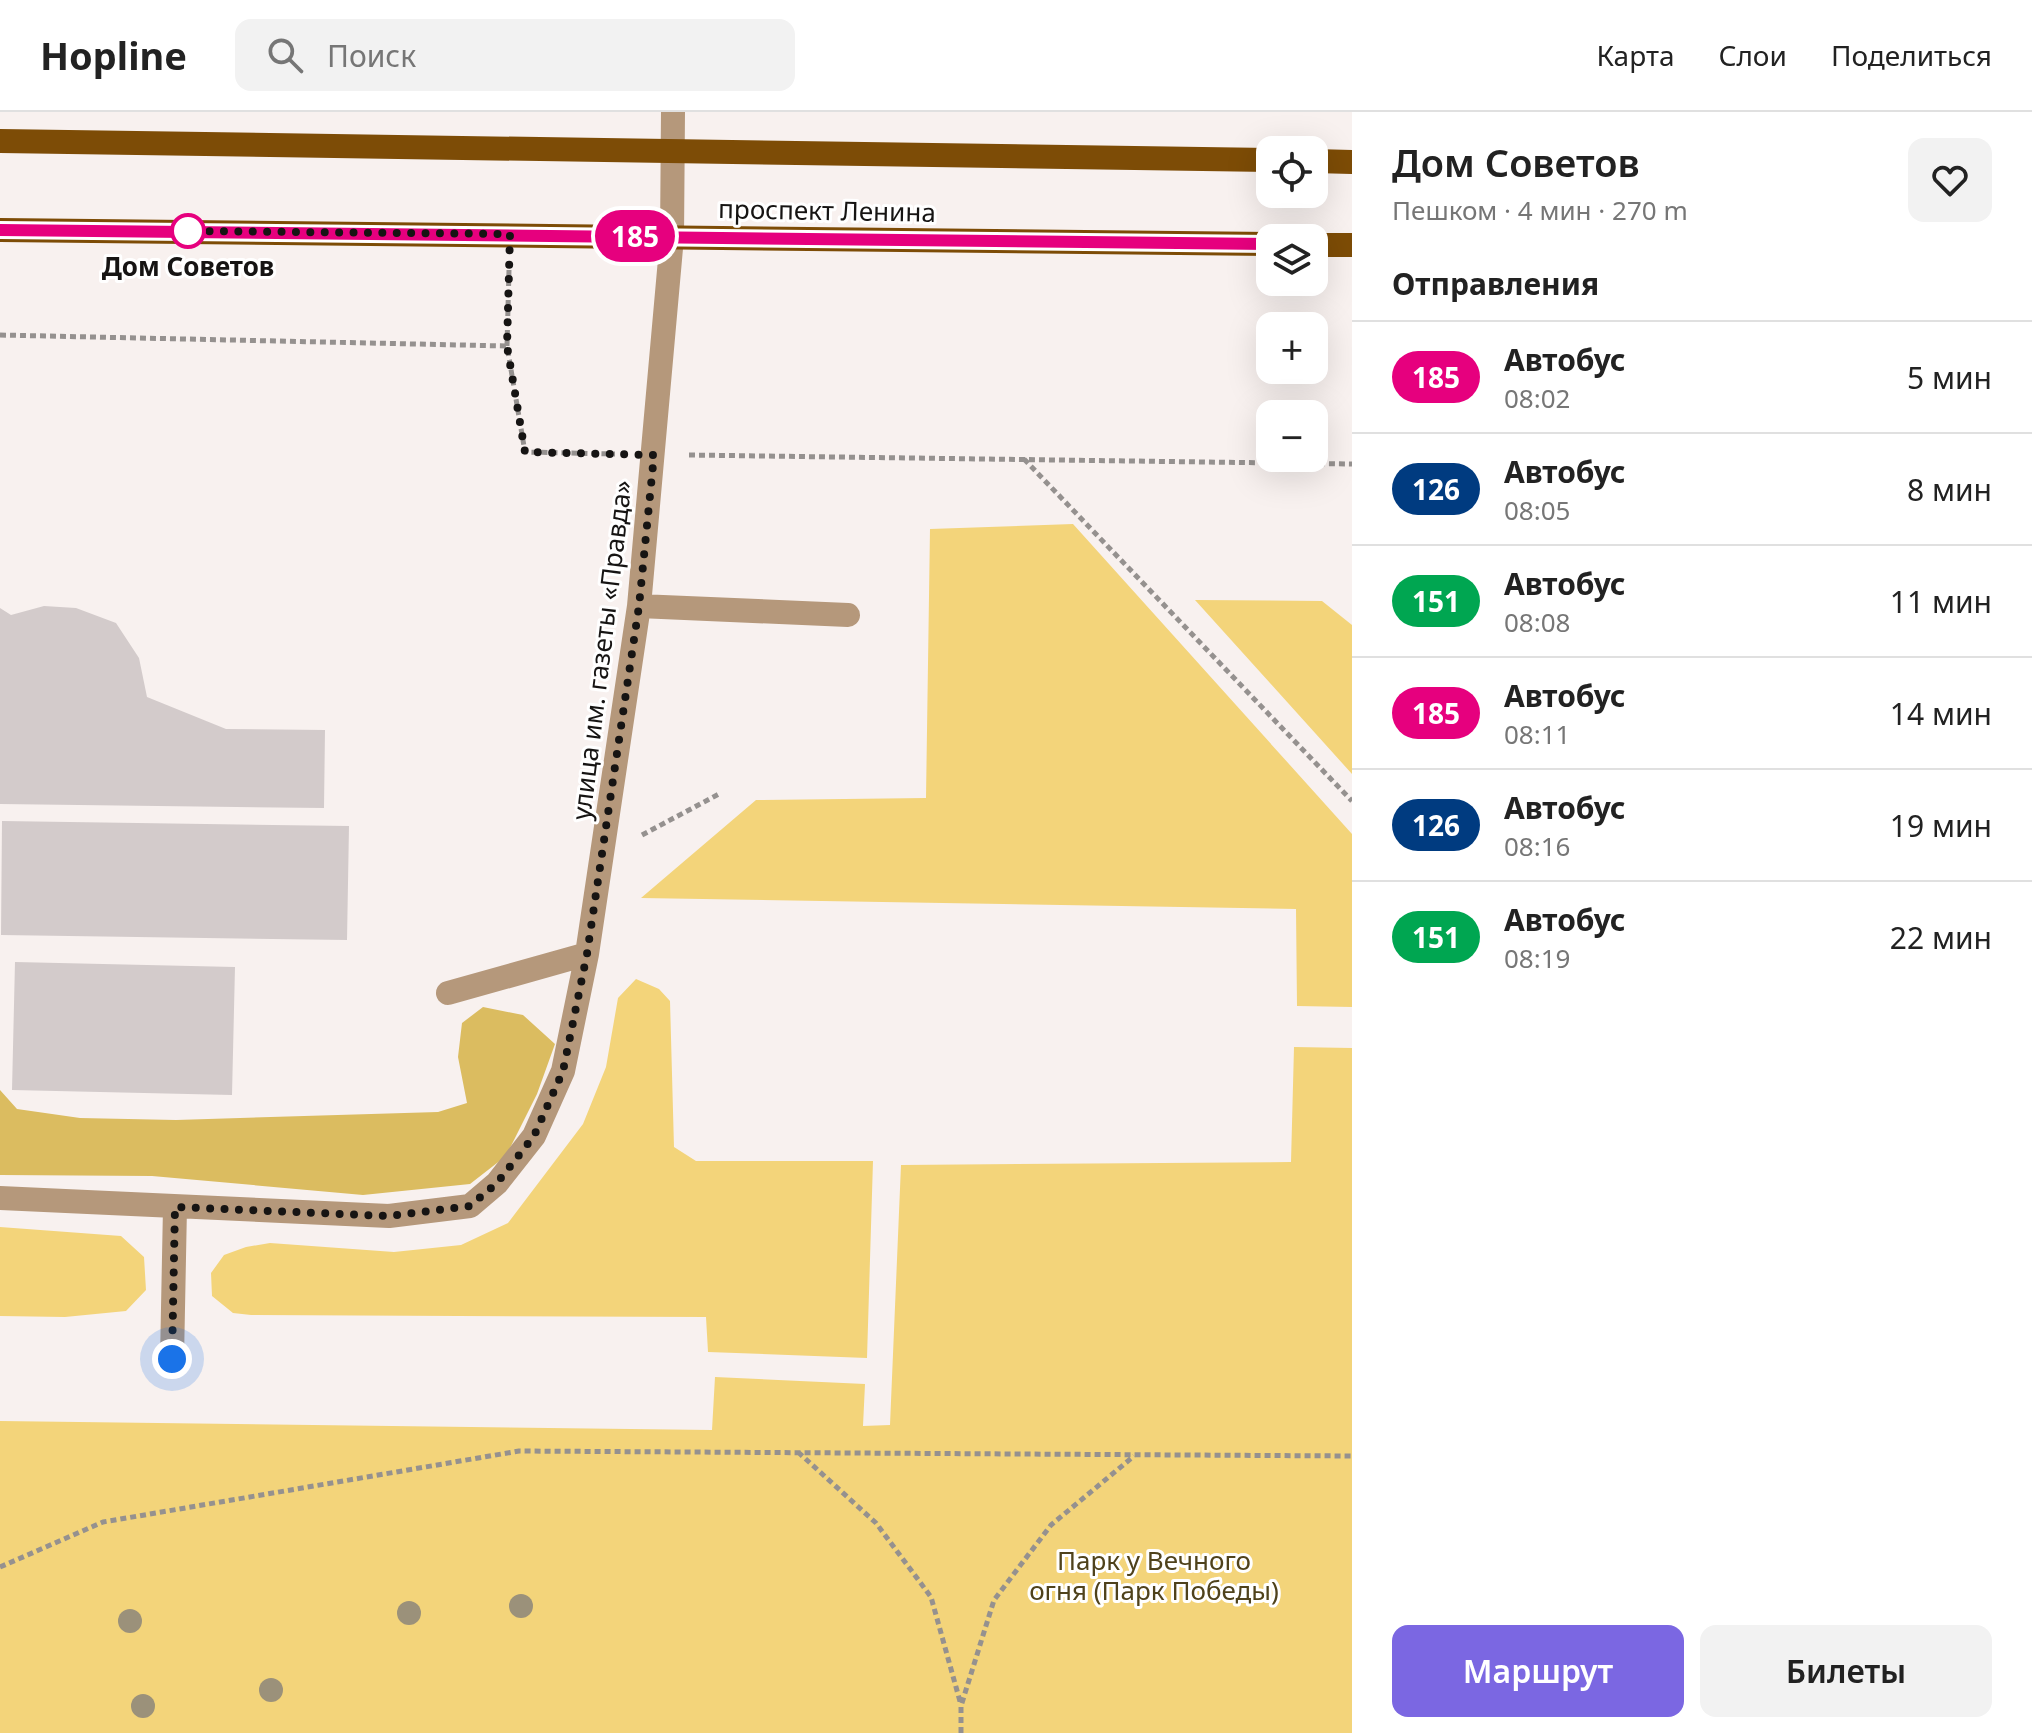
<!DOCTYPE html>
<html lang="ru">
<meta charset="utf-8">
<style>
body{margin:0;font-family:"Noto Sans",sans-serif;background:#f2f2f2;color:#222;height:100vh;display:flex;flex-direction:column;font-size:30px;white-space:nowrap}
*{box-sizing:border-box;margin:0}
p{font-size:26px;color:#767676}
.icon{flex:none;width:44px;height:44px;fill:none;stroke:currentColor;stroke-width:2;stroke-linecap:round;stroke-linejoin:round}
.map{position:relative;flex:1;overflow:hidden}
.side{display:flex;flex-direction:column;background:#fff;width:680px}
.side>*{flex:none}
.badge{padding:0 16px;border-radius:26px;font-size:28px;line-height:52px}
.controls{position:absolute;left:1256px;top:24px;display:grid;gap:16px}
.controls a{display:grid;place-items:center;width:72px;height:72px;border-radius:16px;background:#fff;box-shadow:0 8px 32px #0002;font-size:40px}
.you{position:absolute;width:40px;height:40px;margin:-20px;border:6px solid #fff;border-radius:50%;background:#1a73e8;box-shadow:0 0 0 12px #1a73e833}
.map>.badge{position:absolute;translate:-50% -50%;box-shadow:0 0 0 4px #fff}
h2{padding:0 40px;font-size:30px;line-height:72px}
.round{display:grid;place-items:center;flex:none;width:84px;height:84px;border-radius:16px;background:#f2f2f2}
.head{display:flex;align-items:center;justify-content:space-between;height:136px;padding:0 40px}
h1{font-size:38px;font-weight:600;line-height:60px}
.cta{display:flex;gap:16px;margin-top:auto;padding:16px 40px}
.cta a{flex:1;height:92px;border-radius:16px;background:#7b67e2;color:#fff;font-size:32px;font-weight:600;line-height:92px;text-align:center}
.cta a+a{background:#f2f2f2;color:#222}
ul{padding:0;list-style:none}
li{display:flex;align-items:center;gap:24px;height:112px;padding:0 40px;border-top:2px solid #e0e0e0}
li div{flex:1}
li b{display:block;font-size:30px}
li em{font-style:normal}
li .badge{min-width:88px;font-weight:700;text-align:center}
header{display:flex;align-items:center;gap:48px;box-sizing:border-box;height:112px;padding:0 40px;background:#fff;border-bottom:2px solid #e0e0e0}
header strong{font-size:38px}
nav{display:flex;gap:44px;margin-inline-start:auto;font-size:28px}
.search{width:560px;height:72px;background:#f2f2f2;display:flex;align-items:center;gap:20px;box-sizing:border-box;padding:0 28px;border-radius:16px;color:#767676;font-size:30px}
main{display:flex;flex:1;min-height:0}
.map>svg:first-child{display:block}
.green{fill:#f3d47a}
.forest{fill:#dbbc60}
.building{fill:#d3cbcb}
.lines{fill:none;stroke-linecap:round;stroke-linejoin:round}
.path{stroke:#95918f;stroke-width:5;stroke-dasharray:6 4;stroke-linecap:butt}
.minor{stroke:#b5987b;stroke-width:24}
.major{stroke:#7d4c06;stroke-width:24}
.tree{fill:#9b917a}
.line-casing{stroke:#fff;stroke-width:18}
.line{stroke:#e6007e;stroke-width:12}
.walk{stroke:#161413;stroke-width:8;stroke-dasharray:0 14.4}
.stop-dot{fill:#fff;stroke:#e6007e;stroke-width:4}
.labels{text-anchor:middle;stroke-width:6;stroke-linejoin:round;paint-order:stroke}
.street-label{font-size:26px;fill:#161413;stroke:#fff}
.stop-label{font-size:26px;font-weight:bold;fill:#161413;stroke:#fff}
.park-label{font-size:26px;fill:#4f421b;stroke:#fff}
</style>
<header>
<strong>Hopline</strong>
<div class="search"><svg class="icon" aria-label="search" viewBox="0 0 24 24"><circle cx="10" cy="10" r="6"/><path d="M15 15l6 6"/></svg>Поиск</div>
<nav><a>Карта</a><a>Слои</a><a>Поделиться</a></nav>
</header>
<main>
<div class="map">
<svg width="1352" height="1621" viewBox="0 0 1352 1621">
<rect width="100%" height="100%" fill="#f8f1ef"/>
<path class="green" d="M1073,412l279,310v173l-55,-1 -1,-97 -655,-11 115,-98 170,-2 4,-269z
M1195,488l127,1 30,24v149z
M636,867l23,10 11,12 4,146 22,14h177l-6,197 -159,-6 -2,-35 -455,-2 -18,-2 -21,-17 -1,-23 13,-18 22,-8 24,-4 124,9 67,-7 47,-22 75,-99 23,-57 12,-69z
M1294,935l58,1v685h-1352v-312l712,9 3,-53 150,7 -2,42 27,-1 11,-260 390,-3z
M0,1115l121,9 23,21 2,33 -20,21 -61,6 -65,-1z"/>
<path class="forest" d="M483,895l40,8 32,29 -18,50 -31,62 -36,28 -107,11 -211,-19 -152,-1v-85l17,19 63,9 96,2 262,-8 29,-9 -9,-46 4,-34z"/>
<path class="building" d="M44,494l32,2 40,15 23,35 8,39 79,32 99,1 -1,78 -324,-4v-196l11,7z
M2,709l347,5 -2,114 -346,-5z
M15,850l220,5 -3,128 -220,-5z"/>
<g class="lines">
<path class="path" d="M509,158l-2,76 18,106 90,2
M0,223l507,11
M689,343l663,9
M1024,347l328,342
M642,723l77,-41
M798,1340l78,71 55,74 30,108
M0,1455l103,-45 416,-71 833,5
M961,1621v-27l33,-106 57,-75 83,-69"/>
<path class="minor" d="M639,494l209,9
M448,881l139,-39
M0,1086l389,18 81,-10 27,-23 37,-47 29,-65 24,-117 52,-348 33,-369 1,-125
M172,1247l3,-152"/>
<path class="major" d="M0,29l1270,19
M1314,49l38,1
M0,118l1270,14
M1314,133h38"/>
</g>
<g class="tree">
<circle cx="521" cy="1494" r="12"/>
<circle cx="409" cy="1501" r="12"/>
<circle cx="130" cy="1509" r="12"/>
<circle cx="271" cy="1578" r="12"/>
<circle cx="143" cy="1594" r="12"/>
</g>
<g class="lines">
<g class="line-casing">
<path id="line" d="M0,118l1270,14"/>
</g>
<use href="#line" class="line"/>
<path class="walk" d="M172,1247l3,-152 214,9 81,-10 27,-23 37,-47 29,-65 24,-117 52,-348 15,-151 -129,-3 -18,-106 3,-112 -322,-3"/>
</g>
<circle class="stop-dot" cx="188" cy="119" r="16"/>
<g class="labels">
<g class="street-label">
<text transform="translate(827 99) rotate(1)" y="9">проспект Ленина</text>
<text transform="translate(602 538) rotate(-83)" y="9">улица им. газеты «Правда»</text>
</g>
<g class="stop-label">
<text x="188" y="164">Дом Советов</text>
</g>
<g class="park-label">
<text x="1154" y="1458">Парк у Вечного<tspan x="1154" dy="30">огня (Парк Победы)</tspan></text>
</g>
</g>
</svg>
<div class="controls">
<a><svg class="icon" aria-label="locate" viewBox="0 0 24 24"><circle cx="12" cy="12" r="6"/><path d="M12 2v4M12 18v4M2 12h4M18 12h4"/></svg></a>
<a><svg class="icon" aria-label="layers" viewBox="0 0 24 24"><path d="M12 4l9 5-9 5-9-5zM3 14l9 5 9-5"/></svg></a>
<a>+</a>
<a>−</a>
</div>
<div class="you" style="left:172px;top:1247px"></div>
<b class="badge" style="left:635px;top:124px;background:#e6007e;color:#fff">185</b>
</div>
<section class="side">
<div class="head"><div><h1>Дом Советов</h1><p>Пешком · 4 мин · 270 m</p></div><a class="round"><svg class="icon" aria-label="heart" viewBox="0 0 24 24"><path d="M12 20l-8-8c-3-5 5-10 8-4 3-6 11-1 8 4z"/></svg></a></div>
<h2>Отправления</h2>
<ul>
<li><span class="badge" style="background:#e6007e;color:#fff">185</span><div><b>Автобус</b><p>08:02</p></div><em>5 мин</em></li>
<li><span class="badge" style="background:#003b80;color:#fff">126</span><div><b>Автобус</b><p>08:05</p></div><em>8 мин</em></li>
<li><span class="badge" style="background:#00a651;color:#fff">151</span><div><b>Автобус</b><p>08:08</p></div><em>11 мин</em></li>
<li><span class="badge" style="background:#e6007e;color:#fff">185</span><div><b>Автобус</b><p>08:11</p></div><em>14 мин</em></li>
<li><span class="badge" style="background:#003b80;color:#fff">126</span><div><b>Автобус</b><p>08:16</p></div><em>19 мин</em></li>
<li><span class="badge" style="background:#00a651;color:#fff">151</span><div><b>Автобус</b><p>08:19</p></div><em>22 мин</em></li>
</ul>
<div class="cta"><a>Маршрут</a><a>Билеты</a></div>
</section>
</main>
